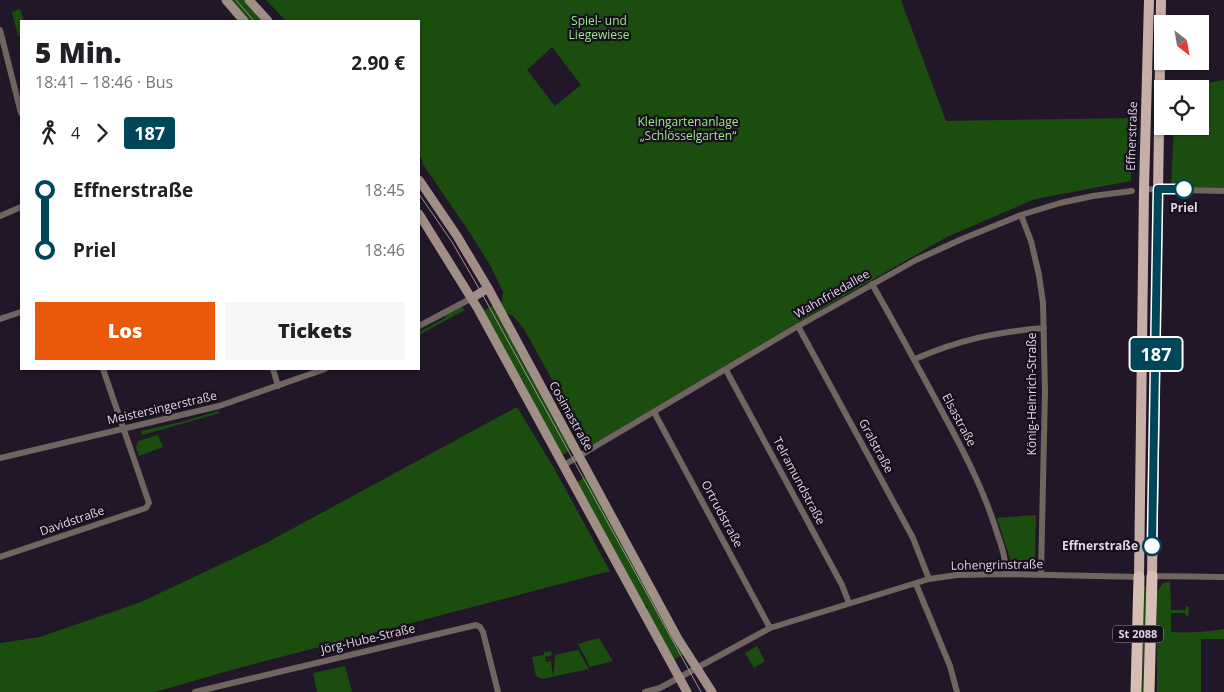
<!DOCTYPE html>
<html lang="de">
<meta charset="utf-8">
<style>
body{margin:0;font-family:"Open Sans",sans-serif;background:#f6f6f6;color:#202124;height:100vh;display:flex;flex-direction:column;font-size:19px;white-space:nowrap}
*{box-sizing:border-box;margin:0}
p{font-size:16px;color:#757577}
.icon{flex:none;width:28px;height:28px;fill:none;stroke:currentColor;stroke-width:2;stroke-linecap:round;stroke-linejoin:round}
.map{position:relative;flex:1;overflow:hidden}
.side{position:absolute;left:20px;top:20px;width:400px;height:350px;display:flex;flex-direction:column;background:#fff;border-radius:0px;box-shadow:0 1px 4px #0004}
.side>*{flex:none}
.badge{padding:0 10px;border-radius:4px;font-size:18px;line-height:32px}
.needle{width:32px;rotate:149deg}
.fabs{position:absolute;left:1154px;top:15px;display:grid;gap:10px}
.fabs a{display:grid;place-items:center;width:55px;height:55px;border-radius:0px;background:#fff;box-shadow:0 1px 4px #0004;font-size:25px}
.map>.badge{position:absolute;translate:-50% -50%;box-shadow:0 0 0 2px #fff}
.legs{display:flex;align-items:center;gap:8px;height:55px;padding:0 15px;font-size:16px}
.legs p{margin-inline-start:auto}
.head{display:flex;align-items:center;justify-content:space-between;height:85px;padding:0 15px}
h1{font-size:28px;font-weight:800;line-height:38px}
.primary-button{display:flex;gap:10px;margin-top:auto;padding:10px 15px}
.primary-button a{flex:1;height:58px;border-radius:0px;background:#ea580c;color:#fff;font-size:20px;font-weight:800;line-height:58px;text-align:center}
.primary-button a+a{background:#f6f6f6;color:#202124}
ul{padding:0 15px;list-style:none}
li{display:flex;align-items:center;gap:18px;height:60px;font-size:19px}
li i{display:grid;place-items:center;width:8px;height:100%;margin:0 6px;background:currentColor}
li i::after{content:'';width:12px;height:12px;margin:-6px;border:4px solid;border-radius:50%;background:#fff}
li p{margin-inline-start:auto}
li:first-child i{background:linear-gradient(#0000 50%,currentColor 0)}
li:last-child i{background:linear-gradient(currentColor 50%,#0000 0)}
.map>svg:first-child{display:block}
.green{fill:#1b4d0f;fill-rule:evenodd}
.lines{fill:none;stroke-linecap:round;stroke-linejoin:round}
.minor{stroke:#706560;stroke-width:6}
.secondary{stroke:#a08e87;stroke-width:9}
.primary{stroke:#c6afa6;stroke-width:10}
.trunk{stroke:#d7beb4;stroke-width:11}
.tram{stroke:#9c94a1;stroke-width:1}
.line-1-casing{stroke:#fff;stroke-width:11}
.line-1{stroke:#00465a;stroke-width:8}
.stop-1-dot{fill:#fff;stroke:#00465a;stroke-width:2.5}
.labels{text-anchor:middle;stroke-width:4.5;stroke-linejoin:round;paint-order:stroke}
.shield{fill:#180e1e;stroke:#a39ba9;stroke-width:1}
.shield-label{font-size:11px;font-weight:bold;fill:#dfd8e4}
.park-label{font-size:12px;fill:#9aec88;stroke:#180e1e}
.street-label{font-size:12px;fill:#dfd8e4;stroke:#180e1e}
.stop-label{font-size:12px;font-weight:bold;fill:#dfd8e4;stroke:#180e1e}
</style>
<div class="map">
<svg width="1224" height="692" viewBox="0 0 1224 692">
<rect width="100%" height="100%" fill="#211728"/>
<path class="green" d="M230,0h16l18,21h-17z
M266,0h635l45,121 186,-3 -1,63 -96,18 -88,38 -157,90 -195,116 -10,3 -2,-10 -59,-107 -11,-13 -7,-3 -5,-5 2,-16 -13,-27 -22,-35 -46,-67 1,-2 -3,-4h-1v-136h-133zM552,47l29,38 -26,21 -28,-36z
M20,9l4,12h-3v15h-3l-6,-24z
M1224,80v109l-53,-3 3,-60h26v-37l-24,-1z
M494,305l78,144 -10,6 -39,-70 2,-1 -2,-4 -2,1 -38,-70z
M462,307l3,3 -46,25v-3l26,-14 1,-3z
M517,407l37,61 56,103 -375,98 -80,23h-155v-49l40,-6 101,-35 125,-59z
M218,411l2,2 -78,22 -1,-4 40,-9z
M158,435l5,12 -24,9 -3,-9 2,-6z
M587,476l97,178 -11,6 -26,-50 1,-2 -2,-3 -2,1 -67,-124z
M1036,515l-1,48 -5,5h-17l-16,-50z
M1170,581l1,29h15v-4l3,1 -1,10 -2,-1 -1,-3h-14v19c17,1 35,0 53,-3v10h-23v53h-44v-100l6,-9z
M1144,586h2l-1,106h-3z
M599,638l14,23 -23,6 -12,-23z
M757,646l8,15 -11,7 -9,-15z
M578,650l11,19 -47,10 -6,-3 -4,-19 12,-2v-3l7,-1 1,4 -7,2 1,5 5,-1 2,16 2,-22z
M345,666l7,26h-35l-4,-19z"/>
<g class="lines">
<path class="minor" d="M0,30l21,83
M1144,189l80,2
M1021,215l10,26 8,34 4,28 2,88 -4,184
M0,216l21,-9
M872,284c27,47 53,96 79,144 18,34 35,68 46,105 5,14 9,26 9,41
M0,319l21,-7
M419,326l53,-28
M798,326l115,212 16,41
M915,359c44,-19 80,-27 129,-31
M273,369l5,17
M726,370l116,215 7,18
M654,412l116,216
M0,458l219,-52 106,-37
M564,465l229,-136 123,-69 46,-21 59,-24 39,-12 33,-7 39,-5
M0,557l146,-49 3,-5 -46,-134
M1150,576l74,1
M916,584l34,82 7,26
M195,692l281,-67 4,2 3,5 15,60
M645,692l15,-4 110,-60 159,-49 28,-4 49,-1 134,3"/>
<path class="secondary" d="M226,0l18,21
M249,0l19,21
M419,180l38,56 31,52 190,351 34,53
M419,214l59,95 209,383
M472,298l16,-10"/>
<path class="primary" d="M1152,576l9,-576
M1139,577l5,-388 5,-189"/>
<path class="trunk" d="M1136,692l3,-115
M1149,692l3,-116"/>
<path class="tram" d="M236,0l18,21
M419,194l33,48 29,50 220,400"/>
</g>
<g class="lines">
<g class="line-1-casing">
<path id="line-1" d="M1152,546l6,-357h26"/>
</g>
<use href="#line-1" class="line-1"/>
</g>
<g class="stop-1-dot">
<circle cx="1184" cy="189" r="9"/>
<circle cx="1152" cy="546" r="9"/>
</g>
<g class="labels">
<rect class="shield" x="1113" y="625.5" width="50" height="17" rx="4"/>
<g class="shield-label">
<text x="1138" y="638">St 2088</text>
</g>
<g class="park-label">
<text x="599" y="25">Spiel- und<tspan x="599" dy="14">Liegewiese</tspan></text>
<text x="688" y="126">Kleingartenanlage<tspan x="688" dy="14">„Schlösselgarten“</tspan></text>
</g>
<g class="street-label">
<text transform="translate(1132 136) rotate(-88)" y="4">Effnerstraße</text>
<text transform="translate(832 294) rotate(-30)" y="4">Wahnfriedallee</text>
<text transform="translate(1032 394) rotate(-90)" y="4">König-Heinrich-Straße</text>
<text transform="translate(162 408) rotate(-13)" y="4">Meistersingerstraße</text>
<text transform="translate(571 416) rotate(61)" y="4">Cosimastraße</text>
<text transform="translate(959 420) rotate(62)" y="4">Elsastraße</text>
<text transform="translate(876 446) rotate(62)" y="4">Gralstraße</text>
<text transform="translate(799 481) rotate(62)" y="4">Telramundstraße</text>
<text transform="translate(722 514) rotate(62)" y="4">Ortrudstraße</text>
<text transform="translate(72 521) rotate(-19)" y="4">Davidstraße</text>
<text transform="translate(997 565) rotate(-1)" y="4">Lohengrinstraße</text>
<text transform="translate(368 639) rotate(-13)" y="4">Jörg-Hube-Straße</text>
</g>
<g class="stop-label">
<text x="1184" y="212">Priel</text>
<text x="1138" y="550" text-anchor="end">Effnerstraße</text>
</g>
</g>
</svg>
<div class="fabs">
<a><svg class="needle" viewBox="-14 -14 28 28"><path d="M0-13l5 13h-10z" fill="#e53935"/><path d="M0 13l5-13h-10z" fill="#757577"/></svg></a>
<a><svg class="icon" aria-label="locate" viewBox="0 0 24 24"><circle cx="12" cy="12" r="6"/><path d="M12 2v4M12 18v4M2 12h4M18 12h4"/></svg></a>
</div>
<b class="badge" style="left:1156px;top:354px;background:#00465a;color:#fff">187</b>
<section class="side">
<div class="head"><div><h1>5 Min.</h1><p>18:41 – 18:46 · Bus</p></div><b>2.90 €</b></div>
<div class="legs"><svg class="icon" aria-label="walk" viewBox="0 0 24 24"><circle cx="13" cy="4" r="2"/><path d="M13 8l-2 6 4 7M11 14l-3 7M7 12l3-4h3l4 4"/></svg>4<svg class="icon" aria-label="forward" viewBox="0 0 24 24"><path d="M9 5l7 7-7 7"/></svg><b class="badge" style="background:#00465a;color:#fff">187</b></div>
<ul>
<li><i style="color:#00465a"></i><b>Effnerstraße</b><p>18:45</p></li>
<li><i style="color:#00465a"></i><b>Priel</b><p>18:46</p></li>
</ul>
<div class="primary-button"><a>Los</a><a>Tickets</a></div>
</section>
</div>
